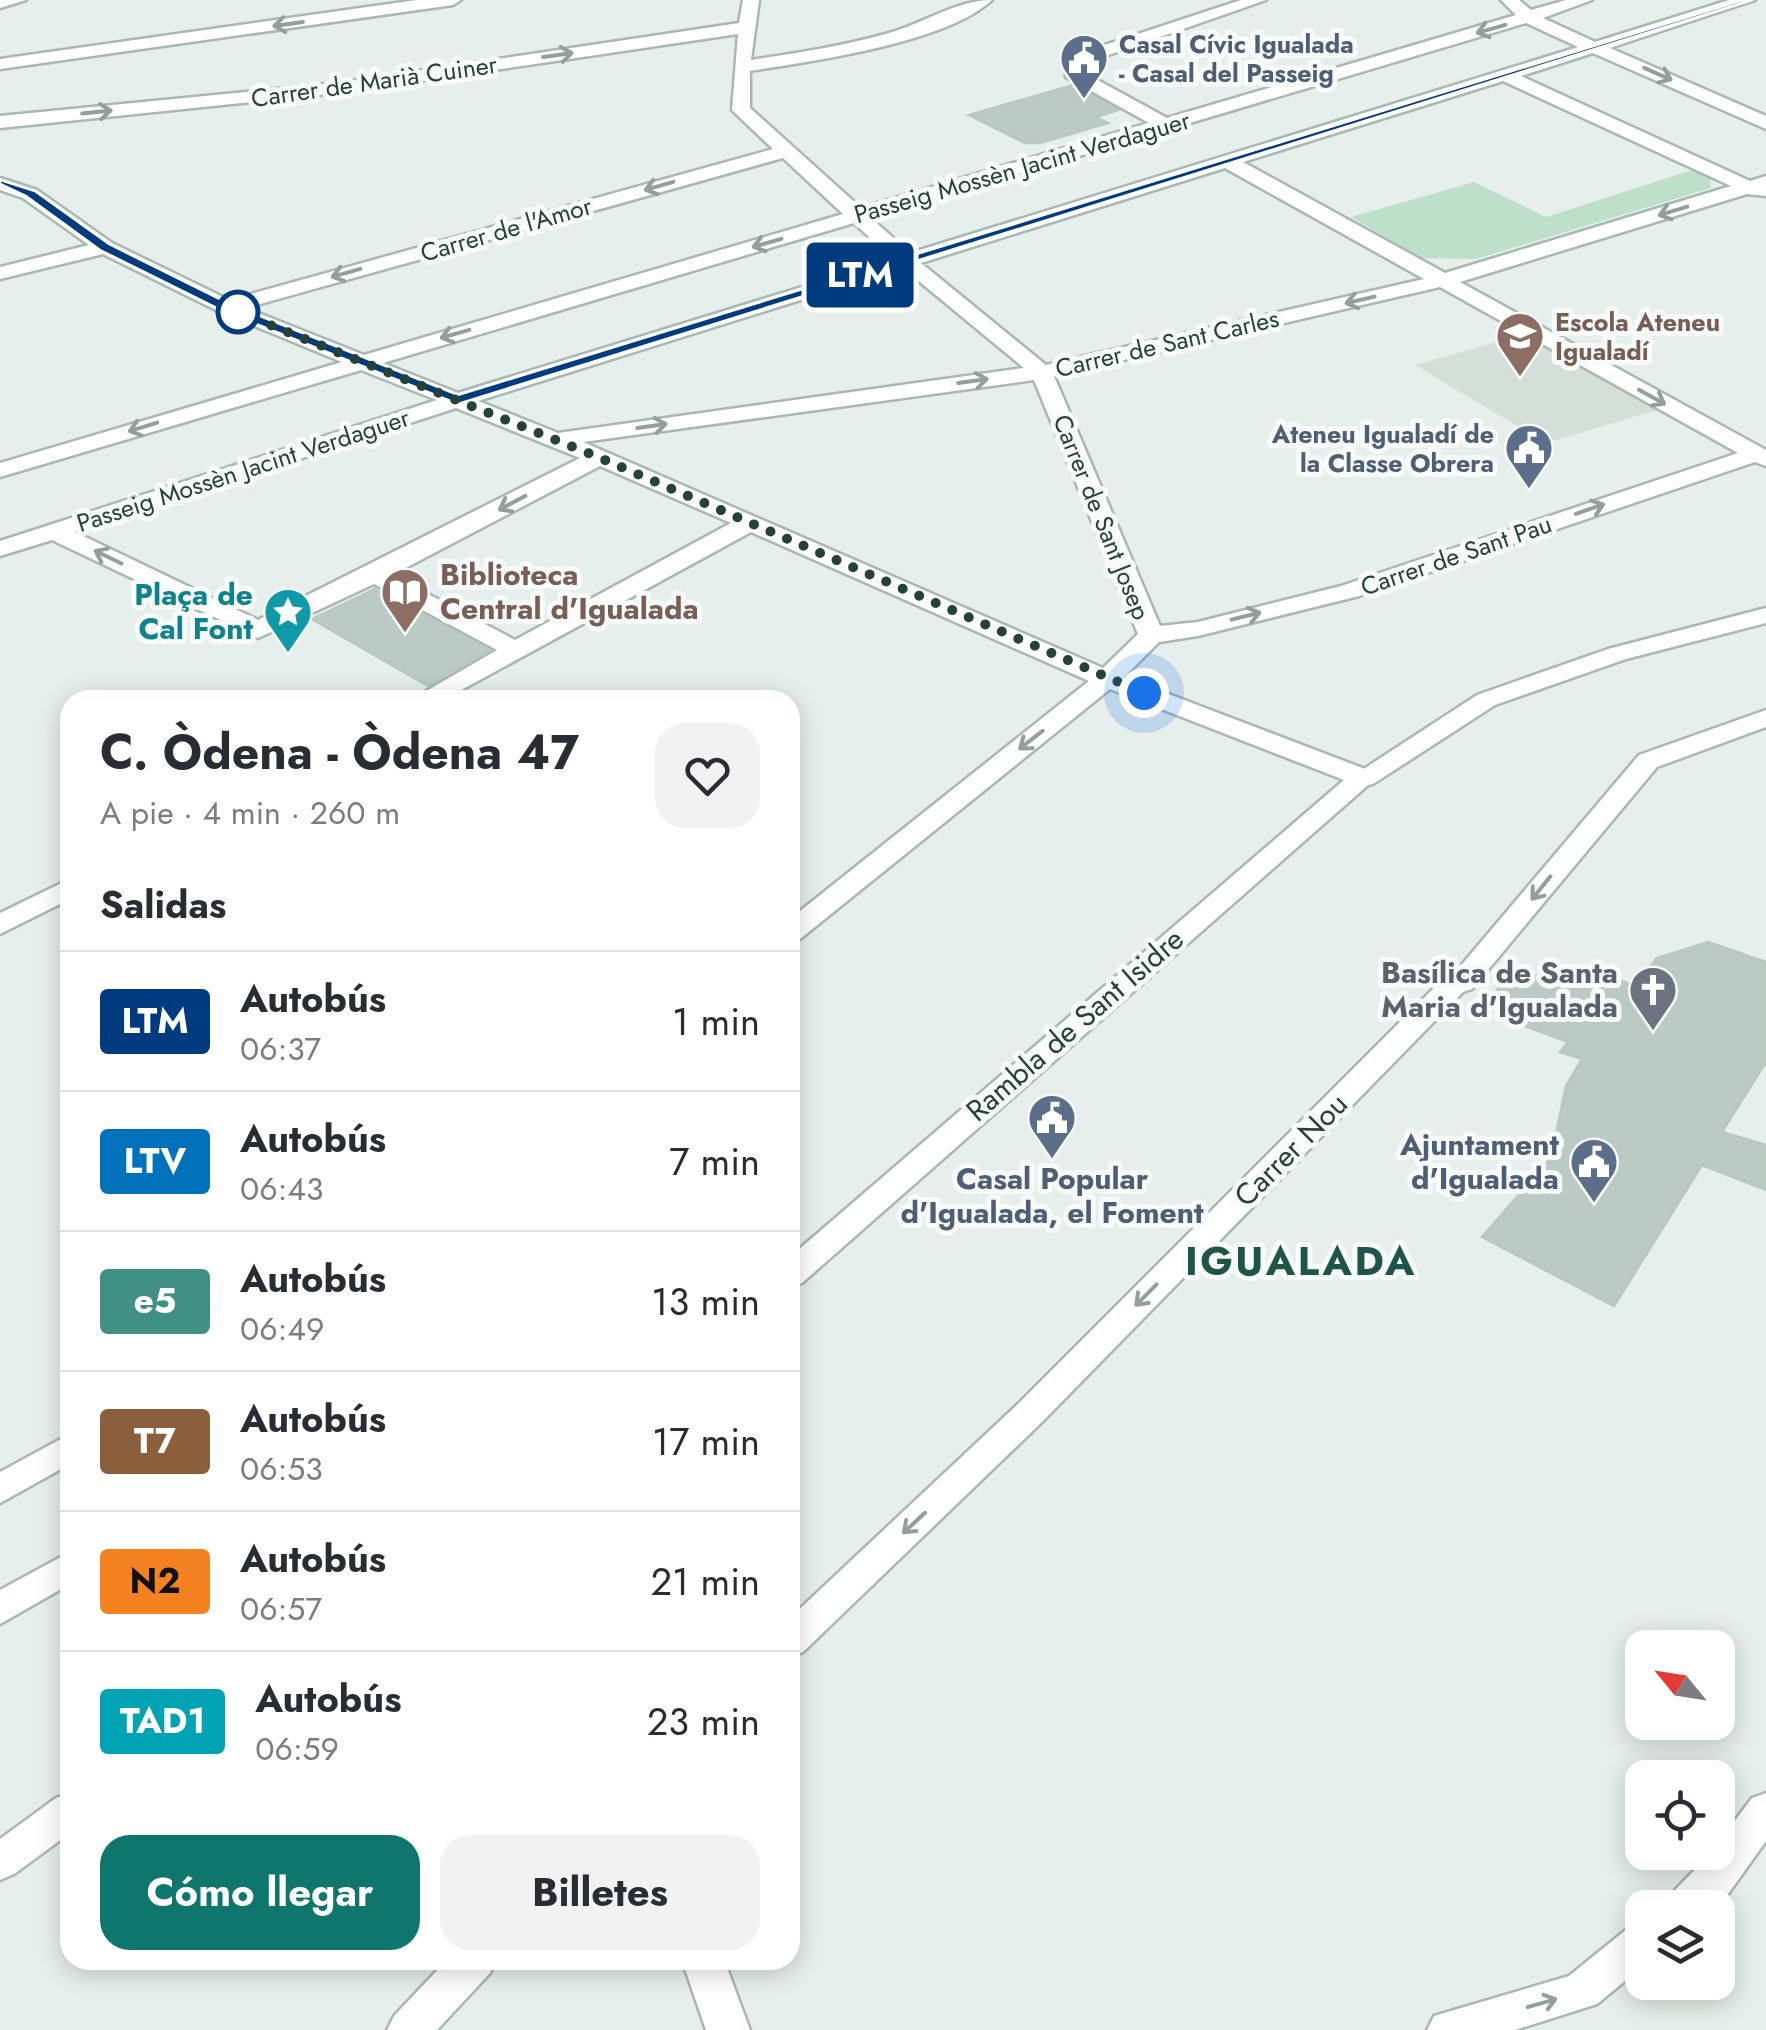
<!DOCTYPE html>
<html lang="es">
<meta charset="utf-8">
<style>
body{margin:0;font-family:Jost,sans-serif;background:#f2f2f3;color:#2b2b33;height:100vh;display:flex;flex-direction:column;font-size:38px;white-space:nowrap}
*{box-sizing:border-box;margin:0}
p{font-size:32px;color:#7c7c81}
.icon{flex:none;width:55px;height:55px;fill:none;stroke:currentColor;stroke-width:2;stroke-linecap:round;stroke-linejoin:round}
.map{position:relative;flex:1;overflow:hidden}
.details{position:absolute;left:60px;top:690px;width:740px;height:1280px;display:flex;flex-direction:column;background:#fff;border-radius:30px;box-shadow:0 5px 25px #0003}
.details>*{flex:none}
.badge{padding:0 20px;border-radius:8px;font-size:35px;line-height:65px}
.needle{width:65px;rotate:300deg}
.tools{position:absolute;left:1625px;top:1630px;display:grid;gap:20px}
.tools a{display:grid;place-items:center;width:110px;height:110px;border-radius:20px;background:#fff;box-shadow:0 5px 25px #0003;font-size:50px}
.you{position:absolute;width:50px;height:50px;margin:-25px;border:8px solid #fff;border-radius:50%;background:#1a73e8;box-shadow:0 0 0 15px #1a73e833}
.map>.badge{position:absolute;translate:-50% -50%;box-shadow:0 0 0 5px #fff}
h2{padding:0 40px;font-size:38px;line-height:90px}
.round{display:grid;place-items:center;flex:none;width:105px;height:105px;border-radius:30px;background:#f2f2f3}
.summary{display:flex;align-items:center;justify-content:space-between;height:170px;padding:0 40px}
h1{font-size:48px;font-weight:700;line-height:75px}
.primary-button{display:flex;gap:20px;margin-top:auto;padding:20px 40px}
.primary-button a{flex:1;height:115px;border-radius:30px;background:#0f766e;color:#fff;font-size:40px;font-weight:700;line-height:115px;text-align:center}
.primary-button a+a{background:#f2f2f3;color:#2b2b33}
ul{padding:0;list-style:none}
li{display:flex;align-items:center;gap:30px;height:140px;padding:0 40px;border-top:2px solid #e1e1e2}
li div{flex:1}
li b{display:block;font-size:38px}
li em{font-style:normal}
li .badge{min-width:110px;font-weight:700;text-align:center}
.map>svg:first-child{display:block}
.built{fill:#d4dfda}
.green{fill:#bfe0c8}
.building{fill:#bbcac4;stroke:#b8c9c2;stroke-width:2.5}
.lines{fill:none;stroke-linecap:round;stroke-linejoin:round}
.minor-casing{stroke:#a8b8b2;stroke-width:5}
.tertiary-casing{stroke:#a8b8b2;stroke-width:5}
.minor{fill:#fff;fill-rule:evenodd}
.tertiary{fill:#fff;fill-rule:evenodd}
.oneway{stroke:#92a09c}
.line{fill:#003b80;stroke:#fff;stroke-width:2.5}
.walk{stroke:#24423a;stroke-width:10;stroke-dasharray:0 18}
.stop-dot{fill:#fff;stroke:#003b80;stroke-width:5}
.labels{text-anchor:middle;stroke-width:10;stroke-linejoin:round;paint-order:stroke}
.far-service-label{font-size:25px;font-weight:bold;fill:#4e5e75;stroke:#f7fbf9;text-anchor:start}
.far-street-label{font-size:25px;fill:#24423a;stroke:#f7fbf9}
.far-education-label{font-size:25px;font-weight:bold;fill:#785e54;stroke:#f7fbf9;text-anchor:start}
.education-label{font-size:30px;font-weight:bold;fill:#785e54;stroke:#f7fbf9;text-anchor:start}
.culture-label{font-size:30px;font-weight:bold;fill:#0d838f;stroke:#f7fbf9;text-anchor:end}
.worship-label{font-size:30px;font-weight:bold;fill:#5b616d;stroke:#f7fbf9;text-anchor:end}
.street-label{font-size:30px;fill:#24423a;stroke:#f7fbf9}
.service-label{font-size:30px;font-weight:bold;fill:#4e5e75;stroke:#f7fbf9;text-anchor:end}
.district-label{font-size:40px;font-weight:bold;letter-spacing:2.5px;fill:#1f5548;stroke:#f7fbf9}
</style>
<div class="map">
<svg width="1766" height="2030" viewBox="0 0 1766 2030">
<rect width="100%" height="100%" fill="#e6efeb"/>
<path class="built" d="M1525,334l135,75 -114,34 -131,-78z"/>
<path class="green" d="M1692,170l18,8 1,10 -235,71 -56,-1 -69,-41 123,-35 72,35z"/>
<path class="building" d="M1073,85l45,25 -22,7 12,6 -68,20h-15l-56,-28z
M375,589l114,61 -61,36 -116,-67z
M1708,942l58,20v100l-44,70 44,13v45l-64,-25 -88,141 -132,-69 69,-79 15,-72 16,-27 -22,-7 8,-10 -57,-21 -17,-27 11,-14 43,-6 50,18 11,-16 26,10 22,-28z"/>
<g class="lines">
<g class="minor-casing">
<path id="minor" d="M0,0h26l-26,8z
M417,0h44l-8,5 -453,64v-10z
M743,0h16l-8,60c46,-7 93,-14 138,-27 35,-10 68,-33 103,-33 -46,43 -179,61 -242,71v37l111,100 288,-85 -83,-46 -1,-19 176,-58h25l-186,65 1,6 86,47 349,-103 -15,-15h18l12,10 35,-10h26l-49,18 52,24 134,-42h26l-145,48 156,68v13l-173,-76 -72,23 229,105 16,-5v20l-19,-2 -287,88 306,168v16l-11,-4 -396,134 -161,40 -39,6 -35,35 249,95 3,6 -574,505 -12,4v-30l554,-477 -234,-91 -310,250 -10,3v-23l299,-238 -338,-149 -308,168h-32l86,-50 -123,-66 -116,54 -206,-98 -52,16v-15l437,-141 -76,-30 -361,107v-14l342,-101 -124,-51 -115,-57 -103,25v-12l89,-22 -66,-47 -23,-8v-12l37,12 75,53 117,57 544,-151 -41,-39 6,-76 -400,59 -338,35v-12l338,-33 401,-60zM1526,23l52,24 -668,206 -39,-35zM1503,81l228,105 -286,87 -202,-111zM783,158l60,56 -479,141 -118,-47zM1225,168l199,111 -378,86 -125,-102zM854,223l39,36 -435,134 -75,-30zM903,268l121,100 -466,65 -80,-32zM1440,287l298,166 -397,133 -143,36 -38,4 -106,-250zM1034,380l104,254 -35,34 -520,-226zM456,408l124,50 -322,162 -183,-88zM600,466l131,57 -216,117 -123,-65z
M1766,710v17l-109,40 -185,222 -9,3 -420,429 -240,231 -13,4v-38l229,-215 425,-425 9,-3 186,-220z
M70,879v20l-70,35v-21z
M70,1434v30l-70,39v-31z
M70,1552v32l-70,40v-34z
M1766,1793v48l-43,60 -9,7h-51c10,-21 33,-36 48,-56h7v-9l34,-45z
M1642,1923v44l-45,37 -82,26h-88l7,-14 135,-40 58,-47z
M447,1960h49l-6,13 -53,57h-50l7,-14z
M682,1960h42l26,70h-44z"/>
</g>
<g class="tertiary-casing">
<path id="tertiary" d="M1766,608v15l-140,36 -131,46 -122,79 -10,2 -13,-8 127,-83 131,-46z
M70,1793v40l-56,41 -14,6v-41l56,-41z"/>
</g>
<use href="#minor" class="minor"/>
<use href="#tertiary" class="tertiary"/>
</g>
<defs><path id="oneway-shaft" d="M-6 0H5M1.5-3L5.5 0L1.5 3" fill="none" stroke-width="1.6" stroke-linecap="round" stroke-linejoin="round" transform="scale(2.5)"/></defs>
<g class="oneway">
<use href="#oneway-shaft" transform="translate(288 24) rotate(172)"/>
<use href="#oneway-shaft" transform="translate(1491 29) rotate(164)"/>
<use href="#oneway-shaft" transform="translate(558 55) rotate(-8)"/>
<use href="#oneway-shaft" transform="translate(1658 74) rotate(24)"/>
<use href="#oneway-shaft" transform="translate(97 112) rotate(-6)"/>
<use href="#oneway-shaft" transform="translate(659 186) rotate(164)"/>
<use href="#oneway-shaft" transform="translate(1673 211) rotate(163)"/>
<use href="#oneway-shaft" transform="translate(767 243) rotate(164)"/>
<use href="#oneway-shaft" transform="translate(346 273) rotate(164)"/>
<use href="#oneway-shaft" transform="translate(1360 300) rotate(167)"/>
<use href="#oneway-shaft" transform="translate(455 334) rotate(164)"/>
<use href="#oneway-shaft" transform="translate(973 381) rotate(-8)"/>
<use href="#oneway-shaft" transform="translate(1652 397) rotate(29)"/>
<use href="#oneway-shaft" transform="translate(652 426) rotate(-8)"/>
<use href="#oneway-shaft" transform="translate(143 427) rotate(163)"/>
<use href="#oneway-shaft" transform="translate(512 503) rotate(152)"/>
<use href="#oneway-shaft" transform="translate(1590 509) rotate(-19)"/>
<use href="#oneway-shaft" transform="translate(108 557) rotate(-154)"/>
<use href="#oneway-shaft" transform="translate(1246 616) rotate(-14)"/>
<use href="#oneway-shaft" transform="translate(1031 740) rotate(142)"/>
<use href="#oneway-shaft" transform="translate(1541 888) rotate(129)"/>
<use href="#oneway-shaft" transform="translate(1146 1295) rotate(135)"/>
<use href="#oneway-shaft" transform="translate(914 1523) rotate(137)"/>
<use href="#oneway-shaft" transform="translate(1542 2003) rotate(-16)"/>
</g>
<path class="line" d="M1743,0h9l-1294,404 -237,-94 -121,-60 -74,-54 -26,-12v-4l35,11 74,53 121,60 228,91z"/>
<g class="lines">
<path class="walk" d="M238,312l360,145 546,236"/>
</g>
<defs>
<g id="civic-pin" transform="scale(2.5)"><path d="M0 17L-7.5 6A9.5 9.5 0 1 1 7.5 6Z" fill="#5c6f8a" stroke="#f7fbf9"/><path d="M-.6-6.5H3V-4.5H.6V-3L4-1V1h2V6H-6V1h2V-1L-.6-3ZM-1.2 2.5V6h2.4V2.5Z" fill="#fff"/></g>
<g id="school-pin" transform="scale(2.5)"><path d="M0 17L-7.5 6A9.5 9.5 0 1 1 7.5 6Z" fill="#8d6e63" stroke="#f7fbf9"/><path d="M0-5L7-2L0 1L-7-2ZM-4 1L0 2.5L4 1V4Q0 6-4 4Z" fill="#fff"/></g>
<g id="library-pin" transform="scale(2.5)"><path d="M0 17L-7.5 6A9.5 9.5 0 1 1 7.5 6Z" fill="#8d6e63" stroke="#f7fbf9"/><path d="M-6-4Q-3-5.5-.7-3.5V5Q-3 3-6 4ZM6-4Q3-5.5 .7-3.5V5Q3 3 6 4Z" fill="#fff"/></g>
<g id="sight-pin" transform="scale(2.5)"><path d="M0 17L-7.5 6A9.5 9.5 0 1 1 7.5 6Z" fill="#0f9aa8" stroke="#f7fbf9"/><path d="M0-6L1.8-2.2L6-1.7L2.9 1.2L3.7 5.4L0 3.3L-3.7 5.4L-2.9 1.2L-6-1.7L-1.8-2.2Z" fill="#fff"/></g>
<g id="church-pin" transform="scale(2.5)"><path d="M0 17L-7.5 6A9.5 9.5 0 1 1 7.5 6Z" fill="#6b7280" stroke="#f7fbf9"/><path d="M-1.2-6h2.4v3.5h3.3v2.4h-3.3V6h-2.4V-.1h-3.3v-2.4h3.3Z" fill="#fff"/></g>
</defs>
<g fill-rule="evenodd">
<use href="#civic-pin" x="1084" y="58"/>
<use href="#school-pin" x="1520" y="336"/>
<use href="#civic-pin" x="1529" y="448"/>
<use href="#library-pin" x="405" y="592"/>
<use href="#sight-pin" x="288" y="612"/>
<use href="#church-pin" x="1653" y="990"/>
<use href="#civic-pin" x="1052" y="1118"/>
<use href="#civic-pin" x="1594" y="1162"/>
</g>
<circle class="stop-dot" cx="238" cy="312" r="20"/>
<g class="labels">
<g class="far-service-label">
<text x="1119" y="53">Casal Cívic Igualada<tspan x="1119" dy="29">- Casal del Passeig</tspan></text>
<text x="1494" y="443" text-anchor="end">Ateneu Igualadí de<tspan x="1494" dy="29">la Classe Obrera</tspan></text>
</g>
<g class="far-street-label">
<text transform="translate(374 81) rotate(-8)" y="9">Carrer de Marià Cuiner</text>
<text transform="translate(1022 167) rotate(-16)" y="9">Passeig Mossèn Jacint Verdaguer</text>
<text transform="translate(506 229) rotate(-16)" y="9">Carrer de l'Amor</text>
<text transform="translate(1167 343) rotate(-13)" y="9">Carrer de Sant Carles</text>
<text transform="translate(243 470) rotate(-18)" y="9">Passeig Mossèn Jacint Verdaguer</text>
<text transform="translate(1102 517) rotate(68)" y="9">Carrer de Sant Josep</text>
<text transform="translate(1456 555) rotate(-19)" y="9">Carrer de Sant Pau</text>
</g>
<g class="far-education-label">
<text x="1555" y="331">Escola Ateneu<tspan x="1555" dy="29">Igualadí</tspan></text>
</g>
<g class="education-label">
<text x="440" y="585">Biblioteca<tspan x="440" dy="34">Central d'Igualada</tspan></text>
</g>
<g class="culture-label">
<text x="253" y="605">Plaça de<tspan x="253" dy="34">Cal Font</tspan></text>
</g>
<g class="worship-label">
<text x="1618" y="983">Basílica de Santa<tspan x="1618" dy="34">Maria d'Igualada</tspan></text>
</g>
<g class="street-label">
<text transform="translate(1075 1025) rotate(-41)" y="10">Rambla de Sant Isidre</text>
<text transform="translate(1291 1150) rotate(-45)" y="10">Carrer Nou</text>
</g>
<g class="service-label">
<text x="1559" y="1155">Ajuntament<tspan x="1559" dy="34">d'Igualada</tspan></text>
<text x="1052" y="1189" text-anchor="middle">Casal Popular<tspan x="1052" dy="34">d'Igualada, el Foment</tspan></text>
</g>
<g class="district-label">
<text x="1301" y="1275">IGUALADA</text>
</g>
</g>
</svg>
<div class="tools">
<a><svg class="needle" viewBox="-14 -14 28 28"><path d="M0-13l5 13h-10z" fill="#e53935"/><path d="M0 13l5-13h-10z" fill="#7c7c81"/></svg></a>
<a><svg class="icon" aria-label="locate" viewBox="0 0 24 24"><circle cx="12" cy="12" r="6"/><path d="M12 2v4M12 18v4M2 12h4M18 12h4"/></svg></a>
<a><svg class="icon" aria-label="layers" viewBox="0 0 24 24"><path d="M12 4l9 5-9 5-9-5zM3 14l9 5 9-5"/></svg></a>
</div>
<div class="you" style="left:1144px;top:693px"></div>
<b class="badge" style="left:860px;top:275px;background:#003b80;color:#fff">LTM</b>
<section class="details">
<div class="summary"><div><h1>C. Òdena - Òdena 47</h1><p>A pie · 4 min · 260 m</p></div><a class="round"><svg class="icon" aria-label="heart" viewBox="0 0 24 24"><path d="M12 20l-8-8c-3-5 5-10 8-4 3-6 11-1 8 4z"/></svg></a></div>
<h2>Salidas</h2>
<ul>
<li><span class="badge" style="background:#003b80;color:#fff">LTM</span><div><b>Autobús</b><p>06:37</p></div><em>1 min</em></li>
<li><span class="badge" style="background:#0072bc;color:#fff">LTV</span><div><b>Autobús</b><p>06:43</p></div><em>7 min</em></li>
<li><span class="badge" style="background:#409183;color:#fff">e5</span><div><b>Autobús</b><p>06:49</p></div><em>13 min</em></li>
<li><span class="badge" style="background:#8b5e3c;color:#fff">T7</span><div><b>Autobús</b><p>06:53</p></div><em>17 min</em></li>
<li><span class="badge" style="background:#f58220;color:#111">N2</span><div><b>Autobús</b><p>06:57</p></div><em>21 min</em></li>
<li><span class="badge" style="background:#00a3b4;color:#fff">TAD1</span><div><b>Autobús</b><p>06:59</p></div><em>23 min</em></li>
</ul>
<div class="primary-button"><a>Cómo llegar</a><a>Billetes</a></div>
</section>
</div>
